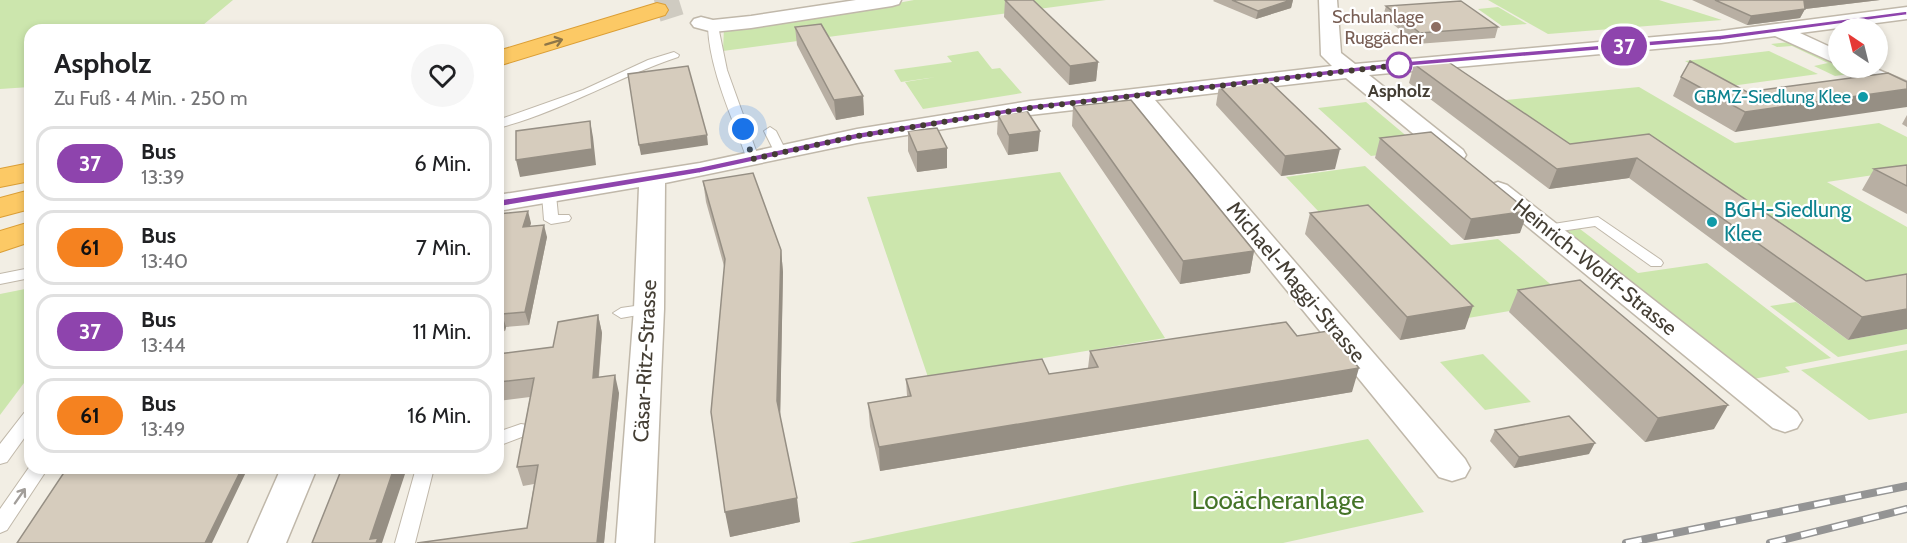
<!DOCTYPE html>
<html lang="de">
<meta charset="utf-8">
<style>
body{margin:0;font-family:Cabin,sans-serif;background:#f6f6f6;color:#202124;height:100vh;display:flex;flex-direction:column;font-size:22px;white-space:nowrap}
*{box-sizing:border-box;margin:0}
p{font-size:20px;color:#757577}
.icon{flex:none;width:33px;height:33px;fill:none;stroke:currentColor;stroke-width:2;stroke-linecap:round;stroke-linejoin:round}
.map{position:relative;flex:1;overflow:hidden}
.drawer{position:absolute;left:24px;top:24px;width:480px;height:450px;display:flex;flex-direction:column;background:#fff;border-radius:18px;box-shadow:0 3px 9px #0003}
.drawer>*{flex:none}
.badge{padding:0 12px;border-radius:20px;font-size:21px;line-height:39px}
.needle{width:39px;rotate:325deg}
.tools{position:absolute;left:1828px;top:18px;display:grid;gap:12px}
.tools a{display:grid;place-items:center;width:60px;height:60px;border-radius:50%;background:#fff;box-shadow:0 3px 9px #0003;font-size:30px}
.you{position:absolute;width:30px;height:30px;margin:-15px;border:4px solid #fff;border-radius:50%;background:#1a73e8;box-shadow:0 0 0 9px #1a73e833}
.map>.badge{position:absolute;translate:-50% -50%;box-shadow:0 0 0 3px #fff}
.round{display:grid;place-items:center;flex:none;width:63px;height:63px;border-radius:32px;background:#f6f6f6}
.summary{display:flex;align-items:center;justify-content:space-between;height:102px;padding:0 30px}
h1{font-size:28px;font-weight:700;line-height:45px}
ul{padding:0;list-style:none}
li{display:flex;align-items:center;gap:18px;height:75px;margin:0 12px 9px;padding:0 18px;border:3px solid #e0e0e0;border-radius:18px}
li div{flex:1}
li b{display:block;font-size:22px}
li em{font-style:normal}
li .badge{min-width:66px;font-weight:700;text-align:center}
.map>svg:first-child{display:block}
.green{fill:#cce6ad}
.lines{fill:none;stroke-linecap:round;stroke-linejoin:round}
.highway-tunnel{stroke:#cfcbc1;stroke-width:24;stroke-dasharray:24 12;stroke-linecap:butt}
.lane-casing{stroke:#c0b8aa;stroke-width:2}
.street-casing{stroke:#c0b8aa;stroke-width:3}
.highway-casing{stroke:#db9e35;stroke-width:2}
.lane{fill:#fff;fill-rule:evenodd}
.street{fill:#fff;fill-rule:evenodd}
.highway{fill:#fcc965;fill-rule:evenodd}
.rail-casing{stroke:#949494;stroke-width:8}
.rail{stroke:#fff;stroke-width:5;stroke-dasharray:16;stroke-linecap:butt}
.wall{fill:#b8afa3}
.shaded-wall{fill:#968f84}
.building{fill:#d6ccbd;stroke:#968f84;stroke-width:1.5}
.oneway{stroke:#8e7648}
.oneway2{stroke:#a29e9a}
.line{fill:#8e44ad;stroke:#fff;stroke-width:1.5}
.walk{stroke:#443e34;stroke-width:6;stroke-dasharray:0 10.8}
.education-dot{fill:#8d6e63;stroke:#fff;stroke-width:2}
.stop-dot{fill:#fff;stroke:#8e44ad;stroke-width:3}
.culture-dot{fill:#0f9aa8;stroke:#fff;stroke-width:2}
.labels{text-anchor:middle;stroke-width:4.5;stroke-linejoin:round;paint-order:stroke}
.far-education-label{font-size:18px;fill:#785e54;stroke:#fff;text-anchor:end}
.far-stop-label{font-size:18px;font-weight:bold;fill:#443e34;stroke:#fff}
.far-culture-label{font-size:18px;fill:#0d838f;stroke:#fff;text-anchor:end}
.culture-label{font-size:21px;fill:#0d838f;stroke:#fff;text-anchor:start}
.street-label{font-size:21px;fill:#443e34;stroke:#fff}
.near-park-label{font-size:26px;fill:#457428;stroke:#fff}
</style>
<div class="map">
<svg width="1907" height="543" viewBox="0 0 1907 543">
<rect width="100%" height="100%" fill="#f2eee4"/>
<path class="green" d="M0,0h233l-36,30h-167v57l-30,2z
M914,0h192l-383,51 1,-24 98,-10z
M1488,0h171l63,20 -174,14z
M1498,7l29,17 -25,2 -24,-17z
M1790,42l49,23v3l17,5 -21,3 -21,-10 14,-3 -36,-17 -15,1 -6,-3z
M978,51l14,18 8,-1 22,25 -99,16 -18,-27 31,-5 -35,5 -7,-12 58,-8 -5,-6z
M1769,51l49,23 -87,12 -46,-25z
M1639,87l96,56 144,-20 28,14v33l-80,12 80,45v48l-52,8 -207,-142 -79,10 -73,-50z
M1366,102l56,47 -51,7 -53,-48z
M1365,166l86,79 47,-6 72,62 -108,18 -127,-90 -49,-52z
M1060,172l105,166 -237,39 -61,-180z
M1580,229l58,44 69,-10 124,95 -46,9 5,5 -42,8 -185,-149z
M30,288v87l-30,40v-121z
M1796,302l52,38 59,-11v15l-69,13 -68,-51z
M1907,350v63l-38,7 -68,-50z
M1483,354l48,48 -46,8 -45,-48z
M1368,439l56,73 -141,31h-434l278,-58z"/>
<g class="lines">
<path class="highway-tunnel" d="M657,10l32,-10"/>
<g class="lane-casing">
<path id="lane" d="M713,23l5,3 9,44 32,89 -1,3 -5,1 -6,-4c-14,-40 -38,-90 -39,-133z
M674,52l5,3 -1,2c-61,20 -117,55 -180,71v-8l85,-30 65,-30z
M770,127l6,4 11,22 -2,3h-8l-2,-3 -11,-22z
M549,191l7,4 2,20h11l2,3 -2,3 -18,3 -7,-4 -2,-25z
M1598,217l63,43 2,3 -2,3h-10l-56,-40 -48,7 -7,-4 7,-4z
M30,268v10l-30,6v-10z
M649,304l8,5 -2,3 -34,6 -8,-5 8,-5z
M30,411v19l-23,32 -7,2v-20l24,-31z
M521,424l6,1 3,5 -3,5 -29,11v-14z
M30,466l18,2 -41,62 -7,3v-24z
M416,468h18l-19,75h-20z"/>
</g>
<g class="street-casing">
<path id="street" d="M856,0h45l-2,4 -7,2 -141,22 -38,4 -19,-5 -3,-4 3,-4 7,-2 12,3 38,-4z
M1319,0h18l4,53 14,11 366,-33 186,-24v12l-107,14 39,18v14l-64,-29 -54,7 -352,32 94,75 3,5 -3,5 -9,2 -9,-2 -99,-82 -191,22 310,359 5,9 -5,9 -13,4 -13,-4 -305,-374 -104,12 -173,28 -192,40 -1,126 -10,234h-38l18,-234 5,-122 -141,24v-16l202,-32 157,-34 173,-28 302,-35 -11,-11z
M1848,68h26l33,14v15l-56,-25z
M1498,182l9,3 290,227 5,8 -5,8 -12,4 -12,-4 -284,-233 -4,-5 4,-5z
M281,468h36l-31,75h-38z"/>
</g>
<g class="highway-casing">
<path id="highway" d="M657,3l8,2 3,5 -3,5 -167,51v-15z
M30,163v18l-30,6v-18z
M30,190v19l-30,8v-19z
M30,222v20l-30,10v-21z"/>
</g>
<use href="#lane" class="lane"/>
<use href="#street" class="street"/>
<use href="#highway" class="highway"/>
<g class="rail-casing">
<path id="rail" d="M1626,543l281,-57
M1770,543l137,-34"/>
</g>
<use href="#rail" class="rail"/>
</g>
<path class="wall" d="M1005,0l93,62 -2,19 -27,4 -65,-68z
M1214,0h79l-2,8 -35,11 -43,-18z
M1692,0h188l-75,9 -5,9 -53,7z
M1386,6l112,21 -3,11 -78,6 -34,-28z
M795,27l68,69 1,19 -28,5 -39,-75z
M1414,64l156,80 79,-10 217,147 41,-7 -59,66 -219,-162 -80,11 -140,-106z
M1888,73l-153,59 -62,-36 8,-19 66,15z
M1219,86l116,83 -54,7 -65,-71z
M1073,106l181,145 -4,22 -70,11 -108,-158z
M998,115l40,36 -30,4 -11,-21z
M1907,115v12l-5,-3z
M908,131l39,37 -30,4 -9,-21z
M1380,138l140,95 -56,7 -89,-82z
M1907,165v49l-45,-24 12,-21z
M703,181l78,69 2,22 -3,146 20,104 -70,15 -6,-271 -18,-64z
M1310,213l155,116 -65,11 -95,-106z
M498,214l33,9 -1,3 17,11 -18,88 -23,2 -1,4 -7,1z
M1518,290l196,139 -69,13 -136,-130z
M598,315l4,18 -3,44 20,16 -15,150h-187l110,-15 7,-44 -11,2 -6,-19 13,-70 -32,4v-47l55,-7z
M1297,336l55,56 -472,79 -10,-45 -2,-23 39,-7 -1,-17 143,-5 39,-6 2,-17z
M1495,430l94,24 -75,14 -24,-27z"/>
<path class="shaded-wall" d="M1291,0h2l-2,8 -35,11 2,-8z
M1813,0h67l-75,9 -5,9 -53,7 4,-9 53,-15z
M1098,62l-2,19 -27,4 1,-19z
M1907,89v18l-172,25 10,-20z
M863,96l1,19 -28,5 -2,-20z
M590,121l3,16 3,28 -76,12 -4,-17z
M1040,131l-2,20 -30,4 1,-20z
M707,135l1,10 -67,10 -2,-10z
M947,148v20l-30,4v-20z
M1340,149l-5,20 -54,7 4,-20z
M1637,158l-8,20 -80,11 8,-20z
M528,211l3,12 -5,16 -3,-12z
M1528,211l-8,22 -56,7 7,-21z
M544,225l3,12 -18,88 -4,-13z
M781,250l2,22 -3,153 -3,-24z
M1254,251l-4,22 -70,11 3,-23z
M1473,306l-8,23 -65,11 7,-23z
M1907,309v20l-59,11 14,-23z
M502,314l4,13 -1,4 -4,-13z
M598,315l4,18 -5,62 -4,-17z
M1359,368l-7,24 -472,79 -1,-24z
M615,375l4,18 -15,150h-7z
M1728,405l-14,24 -69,13 13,-24z
M1595,443l-6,11 -75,14 5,-11z
M242,468h6l-36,75h-7z
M394,468h13l-25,75h-10l-2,-4z
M797,498l3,24 -70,15 -5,-25z"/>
<path class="building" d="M1005,0h28l65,62 -28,4z
M1232,0h59l-33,11z
M1715,0h98l-9,1 1,8 -54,7z
M1461,1l37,26 -78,6 -34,-27z
M821,24l42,72 -29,4 -39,-73z
M1447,61l123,83 79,-10 217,147 41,-7v35l-45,8 -225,-159 -80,11 -143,-105z
M1690,61l57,31 141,-19 19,9v7l-162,23 -64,-35z
M688,66l19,69 -68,10 -11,-71z
M1269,81l71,68 -55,7 -66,-70z
M1131,100l123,151 -71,10 -110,-155z
M1027,111l13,20 -31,4 -11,-20z
M590,121l2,28 -76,11v-29z
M937,128l10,20 -30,4 -9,-21z
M1431,132l97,79 -57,8 -91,-81z
M1907,165v21l-33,-17z
M753,173l28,77 -4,151 20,97 -72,14 -14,-100 14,-153 -22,-78z
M1368,205l105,101 -66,11 -97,-104z
M528,211l-5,16 21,-2 -19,87 -23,2 -1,4h-3v-104z
M1580,280l148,125 -70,13 -140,-128z
M598,315l-5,63 22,-3 -18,168h-180l110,-15 11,-63 -21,2 17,-89 -36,4v-28l55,-7 5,-25z
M1286,322l11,14 31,-5 31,37 -480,79 -11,-44 43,-7 -5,-17 136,-20 7,15 49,-7 -8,-16z
M1569,416l26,27 -76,14 -24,-27z
M67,468h175l-37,75h-188z
M342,468h52l-24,71 8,-1 -2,5h-64z"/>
<defs><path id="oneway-shaft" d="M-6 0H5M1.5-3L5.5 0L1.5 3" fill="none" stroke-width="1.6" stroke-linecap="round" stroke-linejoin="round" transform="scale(1.5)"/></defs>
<use class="oneway" href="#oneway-shaft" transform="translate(554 42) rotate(-17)"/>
<use class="oneway2" href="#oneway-shaft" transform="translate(20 496) rotate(-55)"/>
<path class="line" d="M1907,11v4l-186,25 -322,27 -369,43 -173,29 -157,34 -202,34 -5,-4 5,-3 202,-33 157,-34 173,-28 369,-43 322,-27z"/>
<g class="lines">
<path class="walk" d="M743,129l10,30 104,-23 173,-28 369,-43"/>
</g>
<circle class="education-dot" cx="1436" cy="27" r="6"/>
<circle class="stop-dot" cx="1399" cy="65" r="12"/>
<g class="culture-dot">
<circle cx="1863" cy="97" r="6"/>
<circle cx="1712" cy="222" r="6"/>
</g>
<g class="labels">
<g class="far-education-label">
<text x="1424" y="23">Schulanlage<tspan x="1424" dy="21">Ruggächer</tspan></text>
</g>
<g class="far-stop-label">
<text x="1399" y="97">Aspholz</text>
</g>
<g class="far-culture-label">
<text x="1851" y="103">GBMZ-Siedlung Klee</text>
</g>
<g class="culture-label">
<text x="1724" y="217">BGH-Siedlung<tspan x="1724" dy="24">Klee</tspan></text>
</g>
<g class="street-label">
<text transform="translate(1595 267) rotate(39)" y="7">Heinrich-Wolff-Strasse</text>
<text transform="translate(1296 282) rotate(50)" y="7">Michael-Maggi-Strasse</text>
<text transform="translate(645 361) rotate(-87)" y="7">Cäsar-Ritz-Strasse</text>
</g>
<g class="near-park-label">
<text x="1278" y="509">Looächeranlage</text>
</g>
</g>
</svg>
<div class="tools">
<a><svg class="needle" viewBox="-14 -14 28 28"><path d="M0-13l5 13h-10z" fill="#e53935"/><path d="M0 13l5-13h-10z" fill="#757577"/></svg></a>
</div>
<div class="you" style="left:743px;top:129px"></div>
<b class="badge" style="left:1624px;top:46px;background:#8e44ad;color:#fff">37</b>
<section class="drawer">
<div class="summary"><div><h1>Aspholz</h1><p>Zu Fuß · 4 Min. · 250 m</p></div><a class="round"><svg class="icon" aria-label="heart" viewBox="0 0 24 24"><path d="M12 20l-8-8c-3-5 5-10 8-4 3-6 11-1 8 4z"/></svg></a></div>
<ul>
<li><span class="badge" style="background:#8e44ad;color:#fff">37</span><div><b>Bus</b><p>13:39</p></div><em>6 Min.</em></li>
<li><span class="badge" style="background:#f58220;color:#111">61</span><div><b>Bus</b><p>13:40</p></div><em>7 Min.</em></li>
<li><span class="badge" style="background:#8e44ad;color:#fff">37</span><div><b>Bus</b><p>13:44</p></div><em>11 Min.</em></li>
<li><span class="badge" style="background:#f58220;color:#111">61</span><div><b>Bus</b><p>13:49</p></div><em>16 Min.</em></li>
</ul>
</section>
</div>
